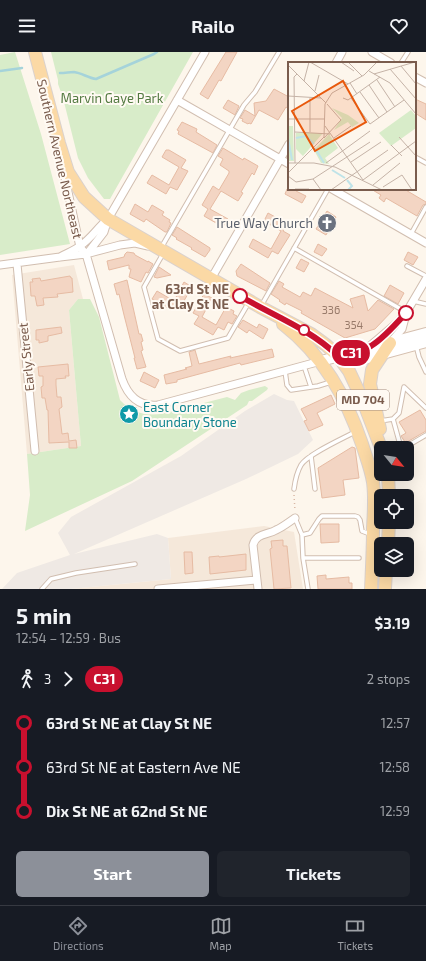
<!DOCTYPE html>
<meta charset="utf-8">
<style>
body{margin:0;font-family:"Exo 2",sans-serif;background:#20242c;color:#f1f3f6;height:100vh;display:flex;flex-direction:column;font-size:15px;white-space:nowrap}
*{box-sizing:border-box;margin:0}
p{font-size:13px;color:#9ea1a6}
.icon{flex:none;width:22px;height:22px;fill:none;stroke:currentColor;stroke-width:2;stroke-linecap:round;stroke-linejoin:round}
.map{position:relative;height:537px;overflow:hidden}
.drawer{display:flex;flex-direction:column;background:#171b24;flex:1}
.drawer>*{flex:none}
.badge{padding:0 8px;border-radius:13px;font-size:14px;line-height:26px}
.needle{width:26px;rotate:120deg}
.tools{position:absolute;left:374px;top:389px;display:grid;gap:8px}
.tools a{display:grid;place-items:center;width:40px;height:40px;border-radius:6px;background:#171b24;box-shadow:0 4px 16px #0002;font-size:20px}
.map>.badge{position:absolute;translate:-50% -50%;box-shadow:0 0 0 2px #fff}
.legs{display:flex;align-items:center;gap:6px;height:44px;padding:0 16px;font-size:13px}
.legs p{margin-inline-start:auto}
.headline{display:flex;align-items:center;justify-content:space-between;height:68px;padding:0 16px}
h1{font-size:22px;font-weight:700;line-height:30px}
.primary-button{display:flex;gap:8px;margin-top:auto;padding:8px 16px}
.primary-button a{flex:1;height:46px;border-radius:6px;background:#8c9099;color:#fff;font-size:16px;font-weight:700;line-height:46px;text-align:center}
.primary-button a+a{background:#20242c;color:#f1f3f6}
ul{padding:0 16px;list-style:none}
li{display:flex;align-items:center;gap:14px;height:44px;font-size:15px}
li i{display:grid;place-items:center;width:6px;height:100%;margin:0 5px;background:currentColor}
li i::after{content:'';width:10px;height:10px;margin:-5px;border:3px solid;border-radius:50%;background:#171b24}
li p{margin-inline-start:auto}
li:first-child i{background:linear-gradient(#0000 50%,currentColor 0)}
li:last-child i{background:linear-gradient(currentColor 50%,#0000 0)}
header{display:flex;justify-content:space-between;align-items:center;height:52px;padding:0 16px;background:#171b24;font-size:18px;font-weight:700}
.dock{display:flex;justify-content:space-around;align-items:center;height:56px;border-top:1px solid #363941;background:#171b24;font-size:11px;color:#9ea1a6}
.dock a{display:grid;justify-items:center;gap:2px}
.dock .current{color:#8c9099}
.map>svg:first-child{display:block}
.residential{fill:#f5e8da}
.industrial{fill:#efe9e4}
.green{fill:#d8ecc9}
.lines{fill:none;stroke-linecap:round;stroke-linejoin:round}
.stream{stroke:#a5d3da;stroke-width:2.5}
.building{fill:#f3d5c3;stroke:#e6bba3}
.lane-casing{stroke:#d1beb0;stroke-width:5.5}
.street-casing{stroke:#d1beb0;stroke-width:9}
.secondary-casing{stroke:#d6c0b0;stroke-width:12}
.primary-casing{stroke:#dad1cd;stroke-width:14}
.path{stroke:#d9b8a5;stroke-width:1.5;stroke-dasharray:1 3;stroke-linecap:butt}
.lane{stroke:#fff;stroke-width:3.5}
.street{stroke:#fff;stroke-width:7}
.secondary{stroke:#fff;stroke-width:10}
.primary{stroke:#fbd9a5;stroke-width:12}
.line-1-casing{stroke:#fff;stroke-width:9}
.line-1{stroke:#c8102e;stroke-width:6}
.stop-1-dot{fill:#fff;stroke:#c8102e;stroke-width:2}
.labels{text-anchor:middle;stroke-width:4;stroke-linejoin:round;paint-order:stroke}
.number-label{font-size:11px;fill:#987a6a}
.shield{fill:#fffaf3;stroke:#a28b7f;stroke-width:1}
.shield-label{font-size:12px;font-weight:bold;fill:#7a5c4d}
.park-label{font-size:13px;fill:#537a41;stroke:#fffaf3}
.street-label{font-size:13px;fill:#7a5c4d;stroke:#fffaf3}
.worship-label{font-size:13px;fill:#5b616d;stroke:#fffaf3;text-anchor:end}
.stop-label{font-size:13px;font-weight:bold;fill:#7a5c4d;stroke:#fffaf3;text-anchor:end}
.culture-label{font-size:13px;fill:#0d838f;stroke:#fffaf3;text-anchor:start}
.inset-river{fill:none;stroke:#bfe3e8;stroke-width:2}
.inset-road{fill:none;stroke:#c5b3a7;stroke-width:1}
.view{fill:#e8590c;fill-opacity:0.15;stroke:#e8590c;stroke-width:2}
.inset-edge{fill:none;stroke:#7a5c4d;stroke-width:2}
</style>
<header><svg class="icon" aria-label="menu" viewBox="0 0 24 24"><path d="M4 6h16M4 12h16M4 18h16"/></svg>Railo<svg class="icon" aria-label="heart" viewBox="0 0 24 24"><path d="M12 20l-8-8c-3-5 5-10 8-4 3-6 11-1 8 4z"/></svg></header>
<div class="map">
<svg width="426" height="537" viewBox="0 0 426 537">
<rect width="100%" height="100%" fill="#fdf6ec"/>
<path class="residential" d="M74,213l9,34h-5l-9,11 12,136 -54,8 -15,-179z
M264,474l30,6 9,57h-232l100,-10 -3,-41z"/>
<path class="industrial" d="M274,342l13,6 7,1 19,39 -15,14 -52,25 -172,75 83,-20 11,4 3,41 -100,10h-69l15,-16 53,-18 -12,-22 13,-16 110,-61 64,-45z"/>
<path class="green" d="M15,0l26,82 29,110 -70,11v-200z
M51,0h142l-83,147h-6l-16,-21 -10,-20 -15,-60 -5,-14v-4z
M78,247h12l9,18 21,83c11,12 24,16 41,14l66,-17 8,3 6,-7 8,-3 16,-4 3,2 -1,2 -15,11h-3l-2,4 -115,76 -107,50 5,-36 -3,-41 54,-8 -12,-136z"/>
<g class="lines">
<path class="stream" d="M0,19l22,-3
M60,21c5,0 10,-1 14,-1 8,1 14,6 22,7l58,-25 3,-2"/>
</g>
<path class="building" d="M226,0h11l-16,29 -2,-1 -11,19 -8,-5z
M274,37l15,8v12l-3,-2 -8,13 -19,-10 -8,14 -2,-1 -1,1 -6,-3 1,-2 -3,-1 5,-8 10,6 -1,-13 12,-2z
M415,47l11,5v16l-11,-7z
M228,48l11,6 -4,9 -12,-7z
M182,70l15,7 -1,3 21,13 -4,8 -35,-19 1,-3 -2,-1z
M223,96l20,12 1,-2 14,8 -4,9 -2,-2 -11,19 2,1 -5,8 -17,-10 -11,18 18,10 -5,8 -19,-11 4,-7 -6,-4 11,-19 6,4 10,-17v-2l-9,-6 3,-6 -5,-3z
M166,98h3l17,10 -5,8 7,3 -11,19 -7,-3 -4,7 -19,-11 5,-8 17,10 10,-18 -17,-10z
M287,137h11l-2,2 10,5 -4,7 -17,-9z
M371,137h33l22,13v2l-3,1 -6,11 -31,-18 -2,4 -5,-4 2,-3z
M135,152l13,8 4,-7 12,7 -2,3 8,5 -1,2 2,1 -4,9h-2l-19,-13 -2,3 -14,-8z
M327,159l9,6 -10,18 -10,-6z
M268,161l20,11 -5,7 7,4 -12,19 -6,-3 -4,7 -19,-11 4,-8 18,10 10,-18 -17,-10z
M177,175l33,21v2l-5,7 -14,-8 1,-1 -16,-9 1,-1 -5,-3z
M318,192l9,5 -5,7 -8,-4z
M127,200l7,1 1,2 13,7v-1l5,3 -5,9 -2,-1 -5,10 -12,-5 2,-8h-2v-4l-20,5 -2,-9 17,-4 1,-3z
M408,200l10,5 -5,8 -9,-5z
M301,207l8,4 -5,9 -8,-4z
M241,212l29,19 -4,8 -29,-15 -1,-5z
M159,215l12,8 -14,3 -3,-1z
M70,224l1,2h1l1,14 -16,2 1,3 -15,1 1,7 -7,1 -2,-10h-4l-1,-14h3l-1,-3 8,-1 1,3z
M127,228l12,54h2l2,7 -2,1 2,8 -2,1 5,16 -9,2 -3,-11h1l-11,-43 -5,-21 -2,1 -3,-11z
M279,229l5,3 -2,3 18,10 3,-5 8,4 4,-8 38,20 -3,-9 14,-4 4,16 10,-11 16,9 -19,20 -30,9 -44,-25 1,-2 -16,-8 -1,2 -6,-4 1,-1 -9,-6z
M184,230l8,5 -11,19 -5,-3 -5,7 -19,-11 5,-8 17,10z
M390,233l14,8 -6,11 -14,-8z
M204,242l8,4 -10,19 14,8 10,-18 8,4 -1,3 4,2 -5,8 -4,-2 -4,8 -6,-3 -5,8 -19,-11 5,-8 -6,-3z
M243,268l14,8 2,-4 9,5 -5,10 -14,-9 -2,3 -9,-6z
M61,275l1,6 -14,3v5l-9,2v-3h-3v-10z
M272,297l2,8 -33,8 -1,-2 -63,17v2l-11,2 -2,-9 23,-6 -2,-1 7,-2 -3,-14 6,-2 4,14 32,-8 -1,2z
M68,312l1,12h-4l1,2 -10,1v6l1,12h4l1,10 -3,2 3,25 6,-1 1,8 7,-1 1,8h-8v-6l-20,1 -1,-33h-1l-2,-12h-3l-1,-11 2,-1v-10h-4l-1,-9z
M144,320l15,8 -4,8 -15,-7z
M331,343l4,9 -18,9 6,12 -14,6 -5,-10 3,-1 -6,-11z
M420,358l6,10v11l-19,11v-1l-2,1 -4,-6 5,-3 -7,-11z
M352,395l3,1 4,30 -16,2 2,15 -23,3 -4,-30z
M320,472h19v18l-18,1z
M283,488v6h4l4,42 -17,1 -4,-40 2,-1 -1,-7z
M184,500h8l1,21 -8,1z
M246,502v16l-36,4 -1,-17 10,-1v1z
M326,523v4l23,-2v6h3v6h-34l-1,-13z"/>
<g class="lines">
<g class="lane-casing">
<path id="lane" d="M401,11l7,-11
M415,105l11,6
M411,182l15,-27
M161,196l83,-143 11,-13 24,-40
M294,196l112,64
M164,200l-20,35 14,52 22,12 48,-13 21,-36
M407,214l19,10
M413,249l13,3
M261,254l67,-117
M416,293l3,12 7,15
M304,314l7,21
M285,319l2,14 4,5 27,-4 13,-4
M393,367l6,-6 5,-26 22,21
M380,369l13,-2 8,29
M404,396l22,-13
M311,404l4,33
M294,437c1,-8 3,-17 7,-24 7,-11 41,-26 54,-33
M295,466l7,17 1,23 5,31
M302,483l8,-2 9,-14 3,-3h33l3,1 2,3 2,11 8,3
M303,506h56
M42,537l9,-10 25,-6 59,-9"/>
</g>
<g class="street-casing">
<path id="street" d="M372,0l19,11
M336,11l6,-11
M415,25l11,6
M177,48l112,64
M63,117l17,78 6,7 36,125c6,17 17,28 36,26l163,-44
M332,137l94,54
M87,202l17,-22 4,-13
M60,205c7,-4 14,-6 20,-11 11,-7 18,-19 28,-27l97,-167
M17,212l18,187
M0,213l60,-8 26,-3 34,-9 15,-2 13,3
M211,227l78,-135
M390,291l12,-14 4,-15
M370,294l27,-23 9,-10 20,-34
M158,537l99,-9
M258,537l-5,-44c3,-12 15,-10 23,-15 7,-3 13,-8 19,-12"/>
</g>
<g class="secondary-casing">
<path id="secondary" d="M338,304l15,6 73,-20
M321,309l105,-28"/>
</g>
<g class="primary-casing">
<path id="primary" d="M35,0l24,91 9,29 16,25 24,22 152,88 51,27 15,11 12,11 11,15 14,30 18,47
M283,272c40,31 63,73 79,120 4,13 9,25 11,38 2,15 1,31 0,46 0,20 -1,41 -2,61
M380,377l-10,-45 2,-14 18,-27
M388,422l1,22
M388,492l1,-22
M385,537l1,-19"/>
</g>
<path class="path" d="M294,443l1,16"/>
<use href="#lane" class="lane"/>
<use href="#street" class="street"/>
<use href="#secondary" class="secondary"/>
<use href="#primary" class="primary"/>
</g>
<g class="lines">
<g class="line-1-casing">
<path id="line-1" d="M240,244c34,20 70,33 98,60 11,-3 23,-5 33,-10 12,-7 26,-23 35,-33"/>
</g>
<use href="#line-1" class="line-1"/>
</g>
<defs>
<g id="church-disc" transform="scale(1)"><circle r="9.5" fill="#6b7280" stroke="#fffaf3"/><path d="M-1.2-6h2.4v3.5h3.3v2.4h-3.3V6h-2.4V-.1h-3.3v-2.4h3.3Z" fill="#fff"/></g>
<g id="sight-disc" transform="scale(1)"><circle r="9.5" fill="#0f9aa8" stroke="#fffaf3"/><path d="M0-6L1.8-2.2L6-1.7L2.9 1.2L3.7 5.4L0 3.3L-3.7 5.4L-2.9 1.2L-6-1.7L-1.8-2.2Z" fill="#fff"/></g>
</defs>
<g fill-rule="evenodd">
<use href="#church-disc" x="327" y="171"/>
<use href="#sight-disc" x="129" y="362"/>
</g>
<g class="stop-1-dot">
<circle cx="240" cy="244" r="7"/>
<circle cx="406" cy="261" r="7"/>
<circle cx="304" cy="278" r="5"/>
</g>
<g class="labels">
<g class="number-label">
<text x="331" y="262">336</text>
<text x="354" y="277">354</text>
</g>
<rect class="shield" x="337" y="338" width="52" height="20" rx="3"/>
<g class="shield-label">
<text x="363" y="352">MD 704</text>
</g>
<g class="park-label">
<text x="112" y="51">Marvin Gaye Park</text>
</g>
<g class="street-label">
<text transform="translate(60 107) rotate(77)" y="5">Southern Avenue Northeast</text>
<text transform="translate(26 305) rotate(-96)" y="5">Early Street</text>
</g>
<g class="worship-label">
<text x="313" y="176">True Way Church</text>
</g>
<g class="stop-label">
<text x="229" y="242">63rd St NE<tspan x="229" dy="15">at Clay St NE</tspan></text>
</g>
<g class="culture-label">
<text x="143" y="360">East Corner<tspan x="143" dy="15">Boundary Stone</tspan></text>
</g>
</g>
<g transform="translate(288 10)">
<rect width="128" height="128" fill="#fdf6ec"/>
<path d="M44,46l16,7 11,8 -7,4 -4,-5 -14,8 8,-12zM123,48l5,6v12l-25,18 -12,-13zM0,64h5l1,35h-6zM8,71h27l-20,23 -7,-7zM41,72l9,14 -13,10 4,6 -8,-1 -7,-13z" fill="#d8ecc9"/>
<path class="inset-river" d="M0,76l4,22M8,76l10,-2 8,8M27,86l9,15M44,108l13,8M59,118l5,6 -4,4"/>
<path class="inset-road" d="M22,0l38,22M53,0l13,9M60,0l14,14M0,3l38,38M113,4l15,18M102,7l26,30M81,9l21,12 26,31M86,12l41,-12M89,18l18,27M16,19l5,-19M62,21l7,11M81,23l18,27M27,29l4,-16M72,30l19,26M0,34l33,2M22,36v34M55,36l5,2 32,-23M63,36l19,26 34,-24M0,57h37M37,64l38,54 53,-39M7,70l35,2M111,75l17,19M36,76l17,-18 -14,-16M46,76l17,-12M103,83l11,11M63,100l30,-20M0,101h26l21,4 47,23M7,101l-1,-86 3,-3M38,101l44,-32M0,111l36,-36 1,-33 7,-11 32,-18 13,-13M0,114l8,6 17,-3 57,-37M25,117l8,11M85,123l27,-22M95,125l19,-12 10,15M7,127h14M43,128l57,-40"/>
<path class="view" d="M55,19l23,41 -51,29 -23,-40z"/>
<rect width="128" height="128" class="inset-edge"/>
</g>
</svg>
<div class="tools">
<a><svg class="needle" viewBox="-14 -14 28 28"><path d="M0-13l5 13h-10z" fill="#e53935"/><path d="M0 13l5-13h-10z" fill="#9ea1a6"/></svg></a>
<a><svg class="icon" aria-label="locate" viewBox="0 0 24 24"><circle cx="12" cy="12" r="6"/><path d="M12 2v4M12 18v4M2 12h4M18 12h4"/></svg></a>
<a><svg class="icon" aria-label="layers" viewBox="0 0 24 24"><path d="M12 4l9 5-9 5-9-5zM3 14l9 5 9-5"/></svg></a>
</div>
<b class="badge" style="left:351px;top:301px;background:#c8102e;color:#fff">C31</b>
</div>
<section class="drawer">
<div class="headline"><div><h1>5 min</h1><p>12:54 – 12:59 · Bus</p></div><b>$3.19</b></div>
<div class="legs"><svg class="icon" aria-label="walk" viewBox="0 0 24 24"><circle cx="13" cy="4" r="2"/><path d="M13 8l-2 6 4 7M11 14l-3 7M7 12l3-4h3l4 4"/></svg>3<svg class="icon" aria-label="forward" viewBox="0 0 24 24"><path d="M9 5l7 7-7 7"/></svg><b class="badge" style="background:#c8102e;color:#fff">C31</b><p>2 stops</p></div>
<ul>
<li><i style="color:#c8102e"></i><b>63rd St NE at Clay St NE</b><p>12:57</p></li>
<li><i style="color:#c8102e"></i><span>63rd St NE at Eastern Ave NE</span><p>12:58</p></li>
<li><i style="color:#c8102e"></i><b>Dix St NE at 62nd St NE</b><p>12:59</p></li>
</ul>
<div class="primary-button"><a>Start</a><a>Tickets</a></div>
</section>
<nav class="dock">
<a class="current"><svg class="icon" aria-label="directions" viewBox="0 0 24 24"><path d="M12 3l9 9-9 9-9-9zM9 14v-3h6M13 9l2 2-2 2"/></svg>Directions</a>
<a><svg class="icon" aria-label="map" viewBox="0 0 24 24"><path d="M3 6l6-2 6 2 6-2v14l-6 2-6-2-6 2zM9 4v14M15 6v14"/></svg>Map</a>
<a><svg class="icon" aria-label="tickets" viewBox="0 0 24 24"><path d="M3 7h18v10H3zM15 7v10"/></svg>Tickets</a>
</nav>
